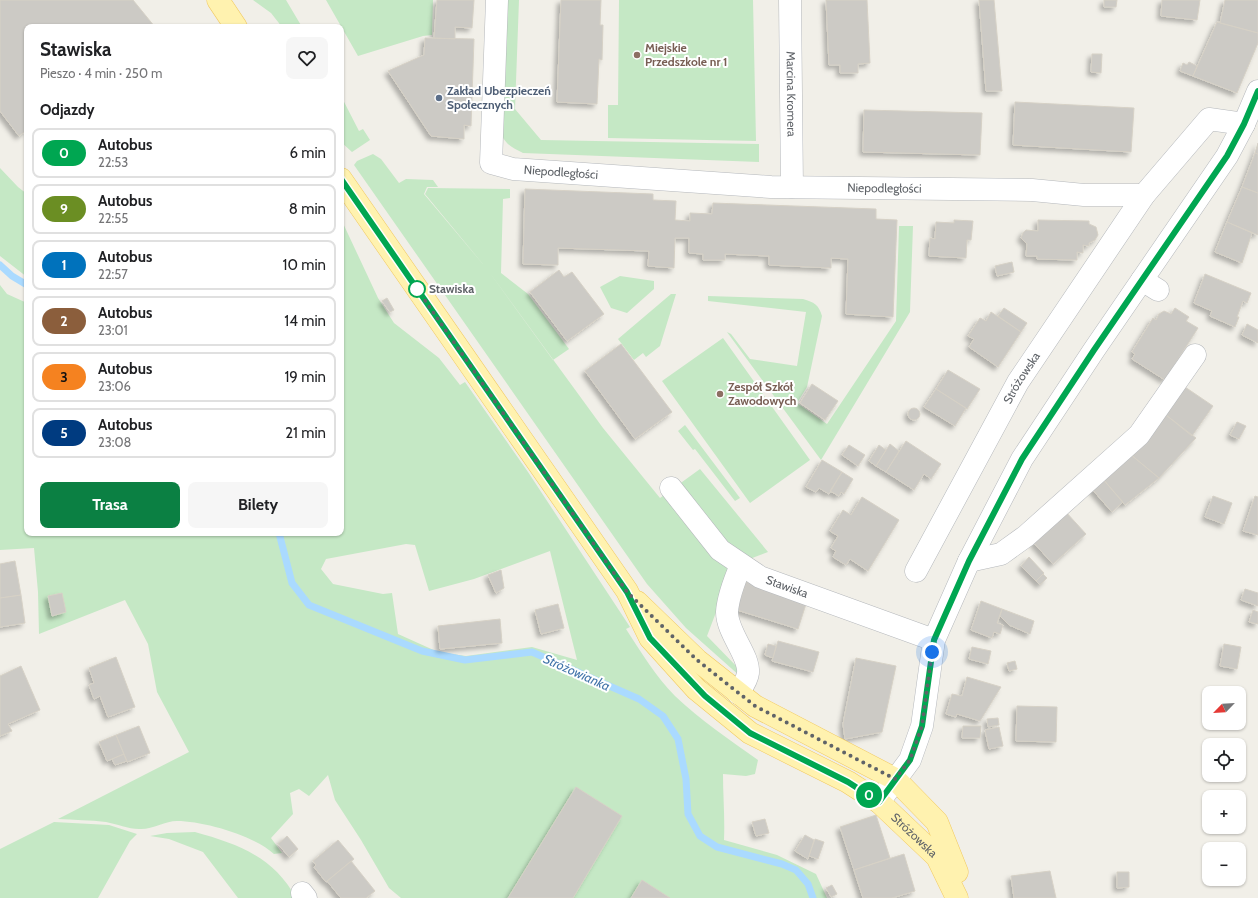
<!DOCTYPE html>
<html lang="pl">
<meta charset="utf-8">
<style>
body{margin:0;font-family:Cabin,sans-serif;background:#f6f6f6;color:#202124;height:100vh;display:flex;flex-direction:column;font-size:15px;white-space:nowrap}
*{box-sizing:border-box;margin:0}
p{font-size:13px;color:#757577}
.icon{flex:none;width:22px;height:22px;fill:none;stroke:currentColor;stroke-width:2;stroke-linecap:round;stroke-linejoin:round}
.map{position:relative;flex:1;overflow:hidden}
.panel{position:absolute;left:24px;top:24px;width:320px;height:512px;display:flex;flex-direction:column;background:#fff;border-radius:8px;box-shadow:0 1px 3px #0004}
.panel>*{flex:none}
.badge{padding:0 8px;border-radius:13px;font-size:14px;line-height:26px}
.needle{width:26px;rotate:245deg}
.buttons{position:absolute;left:1202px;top:686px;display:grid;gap:8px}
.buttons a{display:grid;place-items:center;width:44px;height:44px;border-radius:8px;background:#fff;box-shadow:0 1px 3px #0004;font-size:20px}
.you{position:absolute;width:20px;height:20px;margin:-10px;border:3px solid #fff;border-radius:50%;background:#1a73e8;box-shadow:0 0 0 6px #1a73e833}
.map>.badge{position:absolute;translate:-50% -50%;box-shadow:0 0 0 2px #fff}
h2{padding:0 16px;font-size:15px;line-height:36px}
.round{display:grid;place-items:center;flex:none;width:42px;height:42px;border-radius:8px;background:#f6f6f6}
.head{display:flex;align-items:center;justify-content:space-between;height:68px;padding:0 16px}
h1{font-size:19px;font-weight:800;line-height:30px}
.primary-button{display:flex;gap:8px;margin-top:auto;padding:8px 16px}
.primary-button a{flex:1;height:46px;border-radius:8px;background:#0b8043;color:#fff;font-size:16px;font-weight:800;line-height:46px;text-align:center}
.primary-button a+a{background:#f6f6f6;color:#202124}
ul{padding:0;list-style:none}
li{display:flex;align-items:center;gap:12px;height:50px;margin:0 8px 6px;padding:0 8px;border:2px solid #e0e0e0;border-radius:8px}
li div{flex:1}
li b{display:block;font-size:15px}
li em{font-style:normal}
li .badge{min-width:44px;font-weight:700;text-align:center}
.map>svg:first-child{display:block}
.green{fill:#c5e8c5;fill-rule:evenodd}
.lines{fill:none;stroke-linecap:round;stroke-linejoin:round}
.stream{stroke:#aadaff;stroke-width:7}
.building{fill:#cccac5;stroke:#d6d1c6;filter:url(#shadow)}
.minor-casing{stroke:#b5b8bc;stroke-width:23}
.major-casing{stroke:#f2c960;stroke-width:23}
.minor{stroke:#fff;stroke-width:22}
.major{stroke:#fff2af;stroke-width:22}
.line-casing{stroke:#fff;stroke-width:9}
.line{stroke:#00a651;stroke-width:6}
.walk{stroke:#5f6368;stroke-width:4;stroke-dasharray:0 7.2}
.education-dot{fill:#8d6e63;stroke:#fff;stroke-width:1.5}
.service-dot{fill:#5c6f8a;stroke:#fff;stroke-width:1.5}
.stop-dot{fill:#fff;stroke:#00a651;stroke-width:2}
.labels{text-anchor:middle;stroke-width:4;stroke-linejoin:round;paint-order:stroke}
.education-label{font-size:12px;font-weight:bold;fill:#785e54;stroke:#fff;text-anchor:start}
.service-label{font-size:12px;font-weight:bold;fill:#4e5e75;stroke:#fff;text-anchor:start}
.street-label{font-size:12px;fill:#5f6368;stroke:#fff}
.stop-label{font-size:12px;font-weight:bold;fill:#5f6368;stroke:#fff;text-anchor:start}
.water-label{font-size:13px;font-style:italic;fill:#4174aa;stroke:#fff}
</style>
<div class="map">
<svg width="1258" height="898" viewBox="0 0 1258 898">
<defs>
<filter id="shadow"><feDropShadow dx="-3.5" dy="3.5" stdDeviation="2" flood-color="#0004"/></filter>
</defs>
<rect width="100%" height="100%" fill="#f1efe8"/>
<path class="green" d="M253,0h33l16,27h-20l-11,-14z
M326,0h107l-1,35 -9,1 -65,20z
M506,0h13l-4,109 26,31 218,4v18l-236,-9c-10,-5 -17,-8 -22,-19z
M619,0h134l3,141 -148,-3v-33h10z
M341,96l18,35 4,-2 7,11 -18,12 -11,-10z
M373,154l8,5 18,24 7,-4 27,1 5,7h-11l-3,7 63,75 116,159 57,70 40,-29 68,83 -34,13 -27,71 35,36 -1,5 -55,-49 -39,-44 -293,-419 3,-4z
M0,168l18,19 9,7v83l-27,-21z
M428,188l82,1v9l-7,1 -2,74 27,21 41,55 -16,11 -66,-91 -62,-75z
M341,219l37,79 16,25 45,35 21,27 5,-3 63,90 102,155 -4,2c15,23 30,48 49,67 25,24 55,44 83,64l-3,14 -9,2 -23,-2c0,22 2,44 1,66l53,15 39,19 11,24h-426l-12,-10 -28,-48 -26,-40 -7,-25 -19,21 -10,-7 -9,4 3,21 -22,24 11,15 -8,1c-19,-18 -70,-33 -97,-33 -12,0 -25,9 -38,8 -11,0 -22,-5 -33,-7 -16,-2 -32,-2 -48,-3l131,-67 -32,-60 -9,-48 -23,-44 -86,34 -1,-42 -4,-44 -34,2v-265l7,9 20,9v230h314zM406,544l9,1 14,46 45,-12 76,-28 27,109 -45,-13 -66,9 -28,-4 -40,-18 -6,-41 -9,1 -50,-10 -12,-15 5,-10z
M899,226h14l-3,86 -89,148 -94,-128 4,2 19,25 47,7 9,-54 -98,-11v-5l95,3c11,3 16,6 19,17l-15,71 -10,16 30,21 69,-103z
M620,276l34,5v8l-27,24 -16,-5 -11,-21z
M671,294h5l-16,52 -14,11 -3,-4 -9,7 -16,-21z
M723,338l87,122 -60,43 -88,-122z
M685,425l55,73 -5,3 -40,-52 -2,1 -15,-19z
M54,822l55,3 28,9 -7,7 -32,57h-98v-49z
M195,832c43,12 79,25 101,66h-58l-35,-46 -34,-13 -19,-3 17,-3z"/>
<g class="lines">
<path class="stream" d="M0,265l12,11 15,9
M279,533l13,50 17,22 113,46 43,9 67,-8 107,47 24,17 15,23 8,40 2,35 12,22 17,11 65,17 14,6 12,14 5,14"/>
</g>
<path class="building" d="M0,0h133l22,27h-128v103l-8,6 -19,-25z
M437,0h37l-2,28 -17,-1v12l-21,-1z
M561,0h40l-1,25h3l-1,35 -3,-1 -2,45 -40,-2z
M826,0h41l3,63 -12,1v9h-18v-8h-11z
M979,0h15l8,91h-16z
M1104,0h13l-1,7h-12z
M1162,0h38l-3,20 -36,-4z
M1225,0h33v33l-38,-10z
M1217,22l41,11v10l-21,50 -44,-17z
M425,38l49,1 -3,87 -7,-1v14l-33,-3 -43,-65 36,-16z
M1092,54h10l-1,19 -10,-1z
M1189,62l8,4 -4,10 -13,-5 3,-8 4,2z
M1015,102l119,6 -3,44 -118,-7z
M864,110l118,3 -2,42 -117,-3z
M1258,143v11l-3,-1z
M1255,153l3,1v39l-16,-6z
M1242,187l16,6v42l-31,-13z
M525,189l128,5v6l23,1 -1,19 15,1v-8l22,1 1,-11 163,6v10l21,1 -4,97 -47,-3 2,-55 -17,-1v10l-62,-3v-9l-44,-2v6h-22v-6l-14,-1v-15h-14l-1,30 -26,-2 1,-15 -91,-3v17l-35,-1z
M954,220l19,1 -2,19h-4l-1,18 -37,-2 1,-18 5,1 1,-17 18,1z
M1038,220l51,1v3l7,3 2,8 -3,5 -6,3v3l-6,-1v8l-6,-1v8l-40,-1v-3h-11l1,-12 -6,-6 2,-5 3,-3 12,1z
M1227,222l25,11 -10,30 -27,-11z
M1012,262l2,10 -17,4 -2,-10z
M559,270l5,7 8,-5 32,42 -37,27 -37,-49z
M1205,274l46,19 -4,10 -4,-2 -6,16h2l-4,10 -25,-11 2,-5 -18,-8z
M387,298l7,12 -4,2 -8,-11z
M1004,308l23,15 -6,9 -23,-16z
M1175,308l14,9 -3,4 12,7 -33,52 -33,-21 3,-5 -3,-2 21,-34 3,2 3,-6 5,-3 7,3z
M991,312l30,20 -23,35 -29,-20 5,-8 -6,-3 12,-18 6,3z
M1247,324l11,6v13l-16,-8z
M621,344l51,68 -37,27 -50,-68z
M948,370l32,19 -13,20 -31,-20z
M812,384l26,17 -13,19 -25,-17z
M1185,387l28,19 -21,30 -26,-21z
M936,389l30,19 -11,18 -31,-19z
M908 414a6 6 0 1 1 12 0a6 6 0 1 1-12 0Z
M1166,415l30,23 -37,40 -29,-24z
M1237,422l9,4 -7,13 -9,-4z
M906,441l35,23 -10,15 -7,-5 -10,16 -28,-18z
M890,444l9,7 -13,21 -10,-6z
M849,445l16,10 -7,11 -16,-11z
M879,445l7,5 -10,16 -7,-5z
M1130,454l29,24 -34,27 -23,-27z
M822,460l20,12 -13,22 -10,-6 -3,4 -10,-5z
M842,472l11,7 -9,15 -3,-2 -2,4 -9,-5z
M1102,478l21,24 -11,10 -21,-24z
M1213,496l19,7 -8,21 -19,-7z
M1255,496l3,1v38l-15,-4z
M862,497l37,23 -31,51 -18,-12 -4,6 -13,-8 3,-6 -5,-3 7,-12 -8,-5 13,-21 8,5z
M1065,511l21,23 -33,30 -20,-22z
M1029,557l15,16 -8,8 -15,-15z
M15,561l6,34 -21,3v-34z
M501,570l3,18 -8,5 -8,-18z
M1043,574l4,4 -7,7 -4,-4z
M746,582l61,19 -9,28 -61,-19z
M1245,589l13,4v13l-17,-6z
M62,593l4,19 -14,4 -4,-20z
M21,595l4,28 -25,4v-29z
M981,601l21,8 -5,14 6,2 -3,9 -6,-2 -2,6 -21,-8z
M558,604l6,24 -23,6 -6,-24z
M1002,609l32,12 -4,13 -21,-9 -9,-9z
M1253,610l5,2v12l-9,-2z
M500,619l2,24 -62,6 -2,-23z
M778,641l41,11 -6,20 -41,-11z
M768,644l8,2 -3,12 -8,-3z
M1224,644l17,3 -4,22 -17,-3z
M972,647l19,4 -3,13 -19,-5z
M116,657l19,50 -27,10 -8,-21 -6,3 -5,-14 5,-2 -5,-15z
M856,658l40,8 -14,66 -37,7 -2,-15z
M1015,661l2,8 -8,2 -2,-8z
M21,666l19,44 -32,14 4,7 -12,5v-60z
M967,677l34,10 -21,34 -23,-7 -1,3 -10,-3 6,-20 10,2z
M1017,706l40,1 -1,35 -40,-1z
M998,718l1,7 -11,2 -1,-8z
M139,726l11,27 -23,9 -11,-27z
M963,726h18l-1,12h-18z
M999,727l4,19 -14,3 -4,-19z
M116,735l8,19 -17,7 -8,-19z
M124,754l3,7 -12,4 -3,-6z
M576,787l46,29 -49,82h-65z
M876,815l14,43 -36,12 -14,-43z
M765,819l4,14 -13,3 -4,-14z
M805,835l9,5 -6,19 -13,-8z
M287,836l11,13 -9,8 -11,-13z
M815,839l9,3 -6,17 -9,-3z
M338,840l16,19 -28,23 -12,-15 2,-2 -3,-4z
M904,854l11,37 -23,7h-29l-9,-28z
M351,861l24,30 -9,7h-25l-14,-17z
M1050,871l6,27h-42l-3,-22z
M1117,872h12v15l-12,1z
M642,880l28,18h-39z
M832,885l5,9 -6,3 -5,-9z"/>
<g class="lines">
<g class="minor-casing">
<g id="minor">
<path id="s1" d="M497,0l-6,163 22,6 258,18 261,3 52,5h60"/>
<path id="s2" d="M790,0l2,187"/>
<path d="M1142,280l16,10"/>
<path id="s3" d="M671,488l49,62 40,27 174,63"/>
<path d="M969,561l32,-7 25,-18 113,-101 56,-80"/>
<path id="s4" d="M916,571l102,-189 126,-187 65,-76 35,5"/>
<path d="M738,693c4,-6 9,-12 10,-20 2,-17 -21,-40 -21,-61 1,-16 8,-33 14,-47"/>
<path d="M879,802l31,-42 12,-34 12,-86 35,-79 53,-102 72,-109 133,-194 17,-32 14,-33"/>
<path d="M302,893l4,5"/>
</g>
</g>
<g class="major-casing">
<g id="major">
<path d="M218,0l18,27"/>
<path id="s5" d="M341,179l286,412 23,47 46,51 54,44 98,49 31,20 58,55 20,41"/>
<path d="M637,602l60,58 58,46 140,73 42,43 20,50"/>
</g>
</g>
<use href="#minor" class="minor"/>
<use href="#major" class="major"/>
</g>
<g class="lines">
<g class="line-casing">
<path id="line" d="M341,179l286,413 23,46 55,58 45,37 98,49 31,20 31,-42 12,-34 12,-86 35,-79 53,-102 72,-109 133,-194 17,-32 14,-33"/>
</g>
<use href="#line" class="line"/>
<path class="walk" d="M417,289l-2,-3 212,306 70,68 58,46 140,73 15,-19 12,-34 10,-74"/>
</g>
<g class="education-dot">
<circle cx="637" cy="55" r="4"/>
<circle cx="720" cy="394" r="4"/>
</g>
<circle class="service-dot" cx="439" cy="98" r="4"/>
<circle class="stop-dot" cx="417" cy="289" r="8"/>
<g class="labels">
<g class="education-label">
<text x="645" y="52">Miejskie<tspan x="645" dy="14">Przedszkole nr 1</tspan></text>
<text x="728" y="391">Zespół Szkół<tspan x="728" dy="14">Zawodowych</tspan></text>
</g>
<g class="service-label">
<text x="447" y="95">Zakład Ubezpieczeń<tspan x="447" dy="14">Społecznych</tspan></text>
</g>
<g class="street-label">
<text dy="4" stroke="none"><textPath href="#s2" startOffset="94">Marcina Kromera</textPath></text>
<text dy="4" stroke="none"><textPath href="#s1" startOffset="234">Niepodległości</textPath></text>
<text dy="4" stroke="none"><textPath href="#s1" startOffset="558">Niepodległości</textPath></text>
<text dy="4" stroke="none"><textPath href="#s4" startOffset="220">Stróżowska</textPath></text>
<text dy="4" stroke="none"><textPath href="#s3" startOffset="156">Stawiska</textPath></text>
<text dy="4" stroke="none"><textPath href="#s5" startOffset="887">Stróżowska</textPath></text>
</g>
<g class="stop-label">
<text x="429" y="293">Stawiska</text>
</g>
<g class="water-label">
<text transform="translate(577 672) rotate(24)" y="5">Stróżowianka</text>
</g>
</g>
</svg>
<div class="buttons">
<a><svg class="needle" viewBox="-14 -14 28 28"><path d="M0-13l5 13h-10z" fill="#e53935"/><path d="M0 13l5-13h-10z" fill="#757577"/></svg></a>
<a><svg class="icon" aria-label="locate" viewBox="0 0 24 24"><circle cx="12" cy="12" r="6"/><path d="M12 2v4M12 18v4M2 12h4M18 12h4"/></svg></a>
<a>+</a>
<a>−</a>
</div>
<div class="you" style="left:932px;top:652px"></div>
<b class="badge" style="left:869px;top:795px;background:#00a651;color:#fff">0</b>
<section class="panel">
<div class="head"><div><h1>Stawiska</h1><p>Pieszo · 4 min · 250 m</p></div><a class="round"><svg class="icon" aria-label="heart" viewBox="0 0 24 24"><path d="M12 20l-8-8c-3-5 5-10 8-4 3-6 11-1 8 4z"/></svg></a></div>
<h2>Odjazdy</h2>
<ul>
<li><span class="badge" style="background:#00a651;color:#fff">0</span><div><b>Autobus</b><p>22:53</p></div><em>6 min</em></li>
<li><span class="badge" style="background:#6b8e23;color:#fff">9</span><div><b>Autobus</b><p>22:55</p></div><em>8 min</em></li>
<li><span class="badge" style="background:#0072bc;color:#fff">1</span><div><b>Autobus</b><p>22:57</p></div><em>10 min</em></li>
<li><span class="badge" style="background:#8b5e3c;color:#fff">2</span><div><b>Autobus</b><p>23:01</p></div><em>14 min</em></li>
<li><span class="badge" style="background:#f58220;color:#111">3</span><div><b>Autobus</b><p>23:06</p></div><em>19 min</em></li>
<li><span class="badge" style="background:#003b80;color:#fff">5</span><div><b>Autobus</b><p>23:08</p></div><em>21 min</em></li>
</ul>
<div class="primary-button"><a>Trasa</a><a>Bilety</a></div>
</section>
</div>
